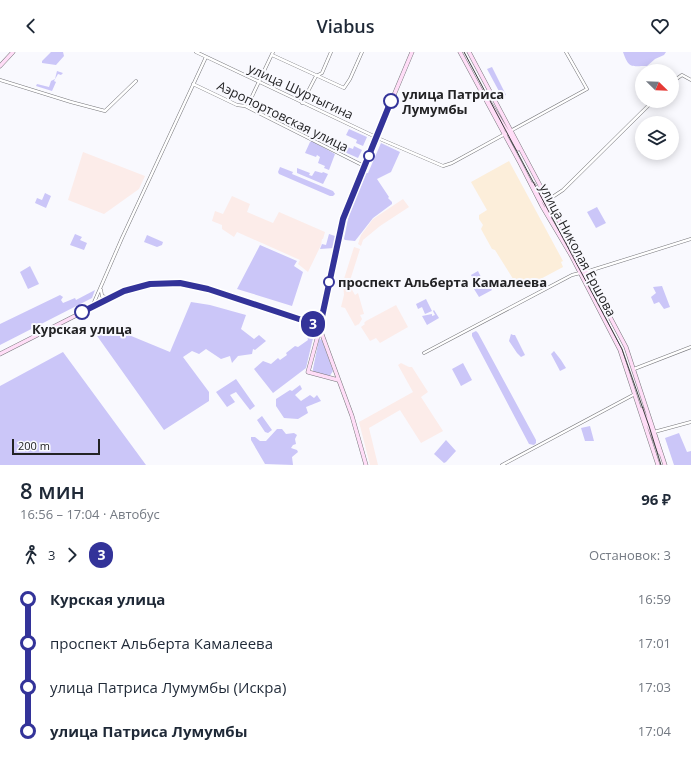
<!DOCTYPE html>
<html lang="ru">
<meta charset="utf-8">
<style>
body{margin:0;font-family:"Open Sans",sans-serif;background:#f6f6f7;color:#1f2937;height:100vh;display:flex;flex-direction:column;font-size:15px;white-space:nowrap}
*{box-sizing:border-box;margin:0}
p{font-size:13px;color:#747a83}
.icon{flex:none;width:22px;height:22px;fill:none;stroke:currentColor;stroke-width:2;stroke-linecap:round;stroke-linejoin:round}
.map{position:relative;height:413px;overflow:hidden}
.sheet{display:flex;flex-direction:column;background:#fff;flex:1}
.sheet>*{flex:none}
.badge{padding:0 8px;border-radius:13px;font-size:14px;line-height:26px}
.needle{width:26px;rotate:113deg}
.controls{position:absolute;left:635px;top:12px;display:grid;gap:8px}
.controls a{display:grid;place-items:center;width:44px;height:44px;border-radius:50%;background:#fff;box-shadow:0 2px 10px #0003;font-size:20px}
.scale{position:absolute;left:12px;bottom:10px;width:88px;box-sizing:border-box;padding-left:4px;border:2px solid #232325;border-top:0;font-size:11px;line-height:14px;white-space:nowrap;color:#232325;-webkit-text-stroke:3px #f9f9fe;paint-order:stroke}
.map>.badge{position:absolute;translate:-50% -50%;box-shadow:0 0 0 2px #fff}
.legs{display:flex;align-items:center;gap:6px;height:44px;padding:0 20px;font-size:13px}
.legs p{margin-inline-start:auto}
.head{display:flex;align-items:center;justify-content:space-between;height:68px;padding:0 20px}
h1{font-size:22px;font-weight:600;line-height:30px}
ul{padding:0 20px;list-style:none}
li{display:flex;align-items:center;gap:14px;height:44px;font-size:15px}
li i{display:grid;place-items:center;width:6px;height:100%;margin:0 5px;background:currentColor}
li i::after{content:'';width:10px;height:10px;margin:-5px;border:3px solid;border-radius:50%;background:#fff}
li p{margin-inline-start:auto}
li:first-child i{background:linear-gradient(#0000 50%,currentColor 0)}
li:last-child i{background:linear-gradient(currentColor 50%,#0000 0)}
header{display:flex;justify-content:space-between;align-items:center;height:52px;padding:0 20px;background:#fff;font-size:18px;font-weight:600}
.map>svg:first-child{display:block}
.commercial{fill:#fceeda}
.industrial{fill:#fcece9}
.green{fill:#cbc6f8}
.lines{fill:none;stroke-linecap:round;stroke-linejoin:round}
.street-casing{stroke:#77777b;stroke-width:3.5}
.secondary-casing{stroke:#77777b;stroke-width:4.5}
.street{stroke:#fff;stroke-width:2.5}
.secondary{stroke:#ffddf7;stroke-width:3.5}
.tram{stroke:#3c3c3e;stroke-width:1}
.line-1-casing{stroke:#fff;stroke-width:9}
.line-1{stroke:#339;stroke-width:6}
.stop-1-dot{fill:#fff;stroke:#339;stroke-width:2}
.labels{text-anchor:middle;stroke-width:4;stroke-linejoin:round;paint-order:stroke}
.street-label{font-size:13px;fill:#232325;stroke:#f9f9fe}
.stop-label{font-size:13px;font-weight:bold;fill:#232325;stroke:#f9f9fe;text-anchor:start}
</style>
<header><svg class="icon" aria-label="back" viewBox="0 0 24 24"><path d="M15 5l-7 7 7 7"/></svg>Viabus<svg class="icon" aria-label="heart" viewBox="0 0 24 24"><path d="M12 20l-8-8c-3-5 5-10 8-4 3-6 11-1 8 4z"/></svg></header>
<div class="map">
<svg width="691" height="413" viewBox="0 0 691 413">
<rect width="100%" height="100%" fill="#f9f9fe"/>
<path class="commercial" d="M509,109l54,100 -2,1 2,5 -43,23 -25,-40 -3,-1 -11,-20 2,-4 -4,-6v-4l8,-5 -16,-28z"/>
<path class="industrial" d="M83,100l62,24 -6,13 -35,25 -36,-14z
M232,144l18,8 -3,8 26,11 6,-11 46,20 -2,7h-1l-1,6 -13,27 -10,-8 2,-4 -63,-28 -3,5 -12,-8v-4l-10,-4 3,-10 8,3z
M403,147l6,8 -29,19 -17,14 -2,6 -3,-2 3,-9 12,-16z
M354,195l6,2 -13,41 4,-2 4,7 3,-2 6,21 -4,1 2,4 -3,5 -4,2 -10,-18 -4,-1 3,-12 -1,-13z
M396,253l12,22 -28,16 -4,-5 -6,3 -9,-14 4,-3 -1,-1 2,-2z
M401,311l8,4h3l16,25 -7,5 22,34 -22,12 -21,-33 -31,18 9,37h-8l-11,-43 54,-30 -15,-27z"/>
<path class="green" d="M51,0h12l1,4 -8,9 -14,-2v-2z
M623,0h43l-2,3 -9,4 -8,7c-16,0 -18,3 -24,-14z
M492,15l14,28 -3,1 -2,-1 -14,-26z
M57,19l6,2 -2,2 -3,-1 -4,7 2,1 -4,9 -16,-5 1,-2 12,3 2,-6 4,-2z
M349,77l18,8 -4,9 -7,-3 1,-3 -11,-5z
M312,89l23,13 -6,16 -5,-2 1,-2 -7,-3 2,-6 -3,-2 -1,2 -11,-4 5,-11z
M381,91l19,9 -9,20 -14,7 12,18 -1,1 4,4v2l-19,14 -18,23 -10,-1 -1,-1 5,-25 17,-41h2z
M342,93l11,4 1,-3 8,4 -4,8 -18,-8z
M280,115l13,5 -1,2 41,17 2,3 -2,2h-3l-51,-22 -1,-2z
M297,116l13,5 -1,2 3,1 3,-5 7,2 1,-1 5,2 -5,10 -26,-11z
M45,141l6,3 -5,12 -11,-5 2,-5 5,2z
M597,155l9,16 -10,5 -9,-16z
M75,182l7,3 -2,3 7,3 -3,7 -14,-5z
M329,182l6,2 -1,12 -14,1 2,-5 4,1z
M147,183l16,7 -1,3 -5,2 -13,-5z
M260,193l37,16 -3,5 9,6 -11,34 -55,-17z
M30,214l9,18 -11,5 -8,-17z
M478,219l6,12 -7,3 -6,-11z
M486,230l6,8 -13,7 -5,-8 10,-3 1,2 2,-1 -2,-4z
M662,234l8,21 -6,2 -5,-7 -5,2 -3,-7 5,-4 -3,-6z
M95,238l-3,8 -92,47v-21l60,-29 3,2 -2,3 2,3 12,-5 1,2z
M426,247l6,12 -7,3 -3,-7 -4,2 -2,-5z
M191,250l19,3 36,10 -5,14 13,10 5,-4 7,6 -11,9 -2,-1 -1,5 -14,2 -6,7 -2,-7 -9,3 -15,-10 -7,5 -7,-3 -9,6 26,35v9l-45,29 -69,-97 12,-7 63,26z
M434,258l5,8 -12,7 -5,-9 10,-2v2l3,-1 -2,-4z
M476,279l2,2 58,107v3l-2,2 -5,-1 -57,-108v-3z
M511,282l2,1h2l10,20 -4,2 -4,-4 -8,-12z
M307,284l6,2 -7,30 -33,25 -19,-24 9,-8 8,3 7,-6 2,2 7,-5 -1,-2 9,-7 3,1 10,-7z
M319,287l3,1 11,31 -4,6 -16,-5v-3z
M554,299l7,9 5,8 -6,3 -9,-17z
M63,300l83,113h-146v-79z
M463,311l9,17 -11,6 -9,-17z
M236,327l19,27 -5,4 -14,-18 -6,3 5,7 -8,5 -11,-15z
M300,333l2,4 -7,6 6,6 9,-6 4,3 3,-3 4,6 -15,6 2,6 -10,6 -14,-1 -8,-12v-7l14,-9 2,1z
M262,364l10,14 -4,3 -3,-1 -8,-12z
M590,374l4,15h-9l-4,-13z
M277,377h5l4,5 8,-1 3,2 -2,4 1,5 -3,1 -2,3 6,2 1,2 -6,5 1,8 -28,-1 -14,-24v-3h4l5,4h6z
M679,381l8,19 4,-1v14h-17l-9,-27z
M446,388l10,11 -10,11 -2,1 -10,-9z"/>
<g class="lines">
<g class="street-casing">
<path id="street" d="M196,0l184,87 63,27 9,-3 135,-74 -21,-37
M272,3l72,33 6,-9 12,-27
M0,28l71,22 34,9 31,-30
M672,30l10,-7 9,5
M193,32l44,21 8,1 119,60
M302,51l14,-27 6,-3 9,-21
M247,55l26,-55
M548,148l15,-10 90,-89
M101,238l1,6 7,2
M92,255l30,-69 84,-181
M424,301l148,-78 20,-5 99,-31
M634,317l57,-22
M654,380l37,-10
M502,413l133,-71"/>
</g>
<g class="secondary-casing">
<path id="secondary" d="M460,0l60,111 22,43 29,49 49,95 38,115
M469,0l157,295 39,118
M0,14l13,-14
M488,48l30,49
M533,132l13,21 4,11
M578,208l10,26
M320,277l32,87 14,49
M0,302l124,-63 26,-7 30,-1 27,6 113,37
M338,328l-30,-8 12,-44 20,-101 5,-15 67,-160
M642,357l18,44"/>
</g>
<use href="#street" class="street"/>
<use href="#secondary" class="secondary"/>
<path class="tram" d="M464,0l158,297 27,77 12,39"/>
</g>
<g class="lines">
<g class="line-1-casing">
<path id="line-1" d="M82,260l42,-21 26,-7 30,-1 28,6 112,37 23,-107 48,-118"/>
</g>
<use href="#line-1" class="line-1"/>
</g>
<g class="stop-1-dot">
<circle cx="391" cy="49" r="7"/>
<circle cx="369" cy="104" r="5"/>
<circle cx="329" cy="230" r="5"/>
<circle cx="82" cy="260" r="7"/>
</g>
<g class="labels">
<g class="street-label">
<text transform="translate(301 39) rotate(25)" y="5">улица Шуртыгина</text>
<text transform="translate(283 64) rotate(26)" y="5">Аэропортовская улица</text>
<text transform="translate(578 198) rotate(62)" y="5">улица Николая Ершова</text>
</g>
<g class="stop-label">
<text x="402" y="47">улица Патриса<tspan x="402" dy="15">Лумумбы</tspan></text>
<text x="338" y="235">проспект Альберта Камалеева</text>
<text x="82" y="282" text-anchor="middle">Курская улица</text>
</g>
</g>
</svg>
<div class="controls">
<a><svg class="needle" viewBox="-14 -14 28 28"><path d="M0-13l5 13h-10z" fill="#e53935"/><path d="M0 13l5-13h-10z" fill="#747a83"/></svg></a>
<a><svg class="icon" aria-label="layers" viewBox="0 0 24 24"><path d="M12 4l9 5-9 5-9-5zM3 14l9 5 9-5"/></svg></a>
</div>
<div class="scale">200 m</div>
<b class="badge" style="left:313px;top:272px;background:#339;color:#fff">3</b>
</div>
<section class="sheet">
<div class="head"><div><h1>8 мин</h1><p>16:56 – 17:04 · Автобус</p></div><b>96 ₽</b></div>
<div class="legs"><svg class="icon" aria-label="walk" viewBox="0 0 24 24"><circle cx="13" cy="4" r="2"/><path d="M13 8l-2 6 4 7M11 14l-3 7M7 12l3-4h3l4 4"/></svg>3<svg class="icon" aria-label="forward" viewBox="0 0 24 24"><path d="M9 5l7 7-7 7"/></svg><b class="badge" style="background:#339;color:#fff">3</b><p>Остановок: 3</p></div>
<ul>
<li><i style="color:#339"></i><b>Курская улица</b><p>16:59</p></li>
<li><i style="color:#339"></i><span>проспект Альберта Камалеева</span><p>17:01</p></li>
<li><i style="color:#339"></i><span>улица Патриса Лумумбы (Искра)</span><p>17:03</p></li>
<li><i style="color:#339"></i><b>улица Патриса Лумумбы</b><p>17:04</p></li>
</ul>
</section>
